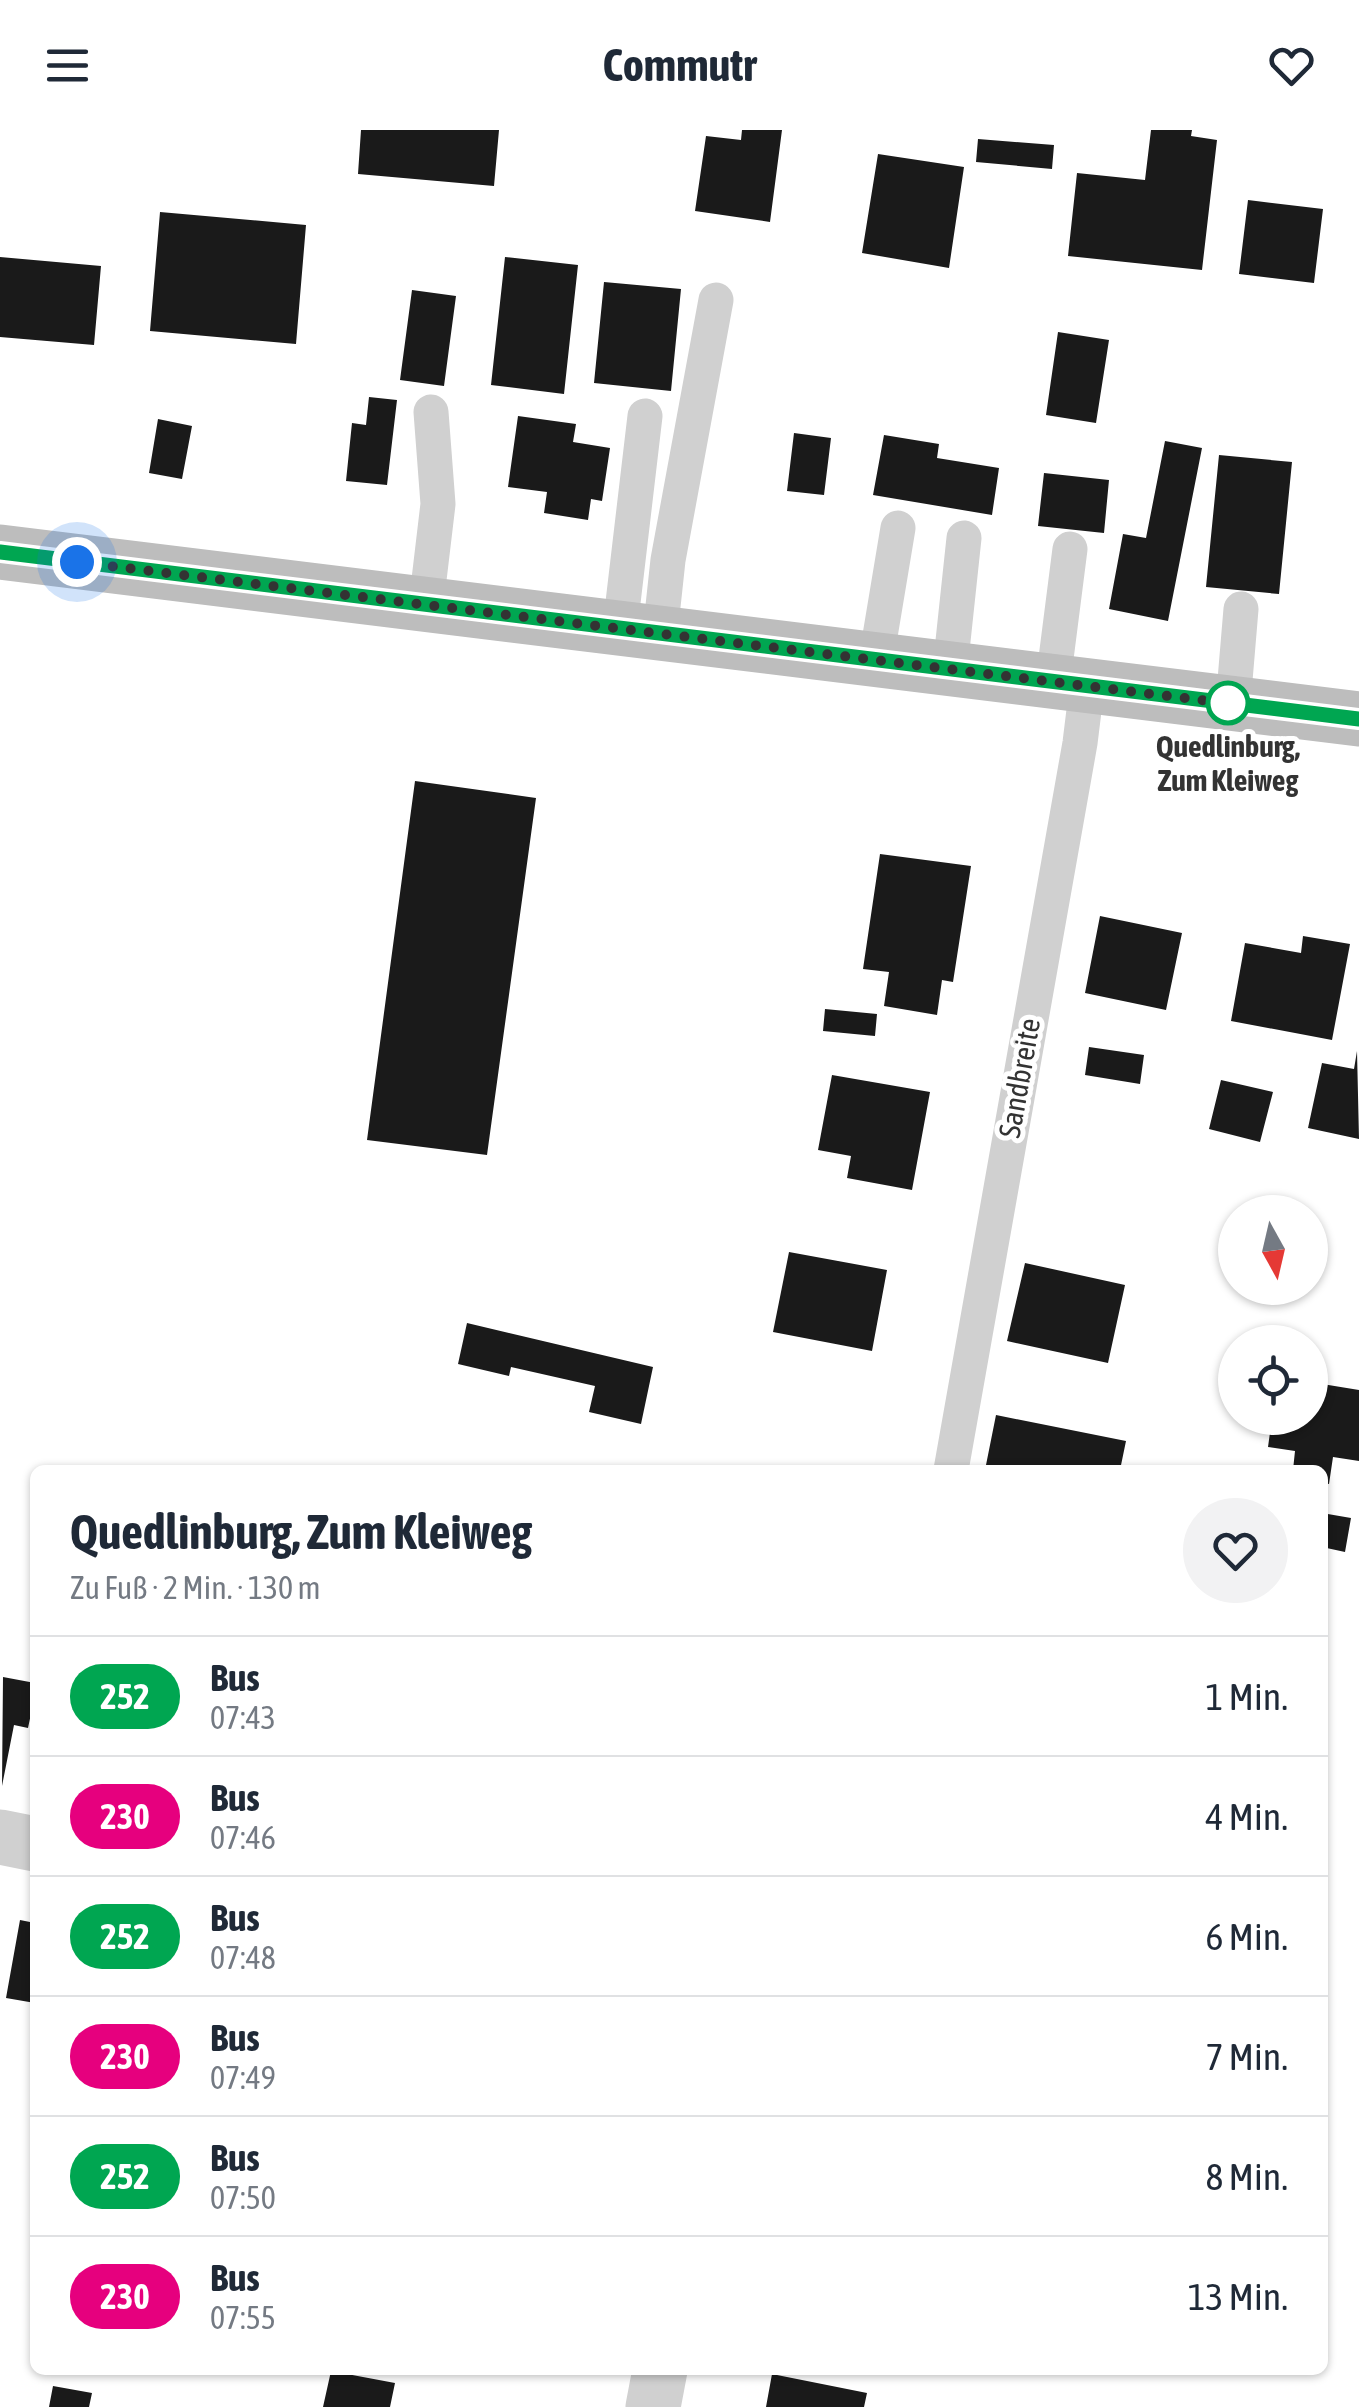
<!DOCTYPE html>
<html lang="de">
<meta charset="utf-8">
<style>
body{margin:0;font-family:"Asap Condensed",sans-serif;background:#f2f2f3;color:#1f2937;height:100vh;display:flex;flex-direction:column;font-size:38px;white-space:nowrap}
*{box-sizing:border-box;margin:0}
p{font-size:32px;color:#747a83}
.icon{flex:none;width:55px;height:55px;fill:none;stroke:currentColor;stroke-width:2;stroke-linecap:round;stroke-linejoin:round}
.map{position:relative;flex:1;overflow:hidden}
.side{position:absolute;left:30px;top:1335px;width:1298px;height:910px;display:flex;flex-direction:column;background:#fff;border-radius:15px;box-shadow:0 2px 8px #0004}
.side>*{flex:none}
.badge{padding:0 20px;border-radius:32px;font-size:35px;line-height:65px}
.needle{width:65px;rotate:172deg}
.tools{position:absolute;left:1218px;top:1065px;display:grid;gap:20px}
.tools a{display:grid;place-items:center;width:110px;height:110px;border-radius:50%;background:#fff;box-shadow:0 2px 8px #0004;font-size:50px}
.you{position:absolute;width:50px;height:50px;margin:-25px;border:8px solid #fff;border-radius:50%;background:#1a73e8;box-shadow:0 0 0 15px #1a73e833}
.map>.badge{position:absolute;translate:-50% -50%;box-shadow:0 0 0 5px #fff}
.round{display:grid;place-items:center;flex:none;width:105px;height:105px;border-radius:52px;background:#f2f2f3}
.head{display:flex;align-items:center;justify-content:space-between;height:170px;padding:0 40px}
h1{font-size:48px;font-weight:700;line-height:75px}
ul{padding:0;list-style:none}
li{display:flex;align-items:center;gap:30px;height:120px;padding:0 40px;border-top:2px solid #e0e1e3}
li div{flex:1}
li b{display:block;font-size:38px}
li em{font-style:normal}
li .badge{min-width:110px;font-weight:700;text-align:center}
header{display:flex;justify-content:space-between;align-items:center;height:130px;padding:0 40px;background:#fff;font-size:45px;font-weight:700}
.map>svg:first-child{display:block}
.building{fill:#1a1a1a}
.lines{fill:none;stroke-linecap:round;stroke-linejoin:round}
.lane{stroke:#d0d0d0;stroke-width:35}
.street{stroke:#d0d0d0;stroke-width:55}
.secondary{stroke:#bdbdbd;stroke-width:55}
.line-casing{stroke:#fff;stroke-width:22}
.line{stroke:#00a651;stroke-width:15}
.walk{stroke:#333;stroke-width:10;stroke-dasharray:0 18}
.stop-dot{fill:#fff;stroke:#00a651;stroke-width:5}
.labels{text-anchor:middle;stroke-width:10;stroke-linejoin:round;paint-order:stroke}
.stop-label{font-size:30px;font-weight:bold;fill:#333;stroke:#fff}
.street-label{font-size:30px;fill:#333;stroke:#fff}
</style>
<header><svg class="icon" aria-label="menu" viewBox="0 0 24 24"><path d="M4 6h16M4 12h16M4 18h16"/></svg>Commutr<svg class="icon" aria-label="heart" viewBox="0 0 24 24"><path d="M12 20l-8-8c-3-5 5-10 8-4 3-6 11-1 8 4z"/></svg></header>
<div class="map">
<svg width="1359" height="2277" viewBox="0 0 1359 2277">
<rect width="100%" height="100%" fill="#fff"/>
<path class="building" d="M361,0h138l-5,56 -136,-12z
M742,0h40l-12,92 -75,-11 11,-75 35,4z
M1151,0h41l-1,6 26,4 -15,130 -134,-14 9,-83 68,7z
M978,9l76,6 -2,24 -76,-7z
M878,24l86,13 -15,101 -87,-15z
M1248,70l75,9 -9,74 -75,-9z
M160,82l146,13 -10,119 -146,-13z
M0,127l101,9 -7,79 -94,-8z
M505,127l73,8 -14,129 -73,-9z
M604,152l77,7 -10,102 -77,-8z
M412,160l44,6 -12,90 -44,-6z
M1058,202l51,8 -13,83 -50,-8z
M369,267l28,3 -10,85 -41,-4 6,-58 14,2z
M518,286l58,8 -3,18 37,6 -8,53 -11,-2 -3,21 -44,-7 3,-21 -39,-5z
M158,289l34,7 -10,53 -33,-6z
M794,303l37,5 -7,57 -37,-4z
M884,305l55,9 -2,14 62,10 -7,47 -119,-20z
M1165,311l37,7 -34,173 -59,-12 14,-75 23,4z
M1219,325l73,7 -13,132 -73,-7z
M1044,343l65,7 -5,53 -66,-7z
M415,651l121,17 -49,357 -120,-15z
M880,724l91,12 -18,116 -11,-2 -5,35 -53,-9 5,-34 -26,-3z
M1100,786l82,17 -16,77 -81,-17z
M1303,806l47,8 -18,96 -101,-19 14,-78 56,10z
M825,879l52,5 -2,22 -52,-5z
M1089,917l55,8 -4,29 -55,-9z
M1357,921l2,88 -51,-11 14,-65 32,6z
M832,945l98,17 -18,98 -65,-12 4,-22 -33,-6z
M1221,950l52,12 -13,50 -51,-13z
M789,1122l98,18 -15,81 -99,-19z
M1025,1133l100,22 -17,78 -101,-22z
M467,1193l186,44 -12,57 -52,-12 6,-26 -84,-19 -2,9 -51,-12z
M1310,1252l49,8v71l-26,-4 -4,27 -7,-1v-13h-29l2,-19 -27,-4 4,-29h38z
M996,1285l130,26 -6,29h-135z
M1322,1383l29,5 -6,34 -23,-5z
M3,1547l32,6v12l-7,33 -14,-3 -12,61z
M20,1790l15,3v80l-29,-5z
M331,2241l64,12 -5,24h-67z
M772,2244l95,19 -3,14h-98z
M53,2256l39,7 -3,14h-40z"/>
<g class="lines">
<path class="lane" d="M426,475l12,-101 -7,-92
M620,498l25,-212
M660,504l8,-74 48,-260
M876,530l22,-132
M950,539l14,-131
M1053,552l17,-133
M1233,574l8,-95
M951,1340l129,-727 7,-57"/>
<path class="street" d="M0,1707l35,7
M653,2277l7,-37"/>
<path class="secondary" d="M0,422l1359,167"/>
</g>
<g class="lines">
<g class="line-casing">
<path id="line" d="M0,422l1359,167"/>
</g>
<use href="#line" class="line"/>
<path class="walk" d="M77,432l1156,142 -5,-1"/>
</g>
<circle class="stop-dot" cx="1228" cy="573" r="20"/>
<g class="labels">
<g class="stop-label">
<text x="1228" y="627">Quedlinburg,<tspan x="1228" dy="34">Zum Kleiweg</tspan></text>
</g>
<g class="street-label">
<text transform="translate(1020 948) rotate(-80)" y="10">Sandbreite</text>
</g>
</g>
</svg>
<div class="tools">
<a><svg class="needle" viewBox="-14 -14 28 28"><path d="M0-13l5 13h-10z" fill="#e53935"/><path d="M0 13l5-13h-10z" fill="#747a83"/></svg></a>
<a><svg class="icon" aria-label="locate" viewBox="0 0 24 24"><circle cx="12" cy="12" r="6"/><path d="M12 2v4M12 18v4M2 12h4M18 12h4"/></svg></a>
</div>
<div class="you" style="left:77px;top:432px"></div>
<section class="side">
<div class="head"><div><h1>Quedlinburg, Zum Kleiweg</h1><p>Zu Fuß · 2 Min. · 130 m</p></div><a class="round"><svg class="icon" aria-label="heart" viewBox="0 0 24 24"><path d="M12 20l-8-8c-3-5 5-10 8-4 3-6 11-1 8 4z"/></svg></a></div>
<ul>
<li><span class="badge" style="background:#00a651;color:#fff">252</span><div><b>Bus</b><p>07:43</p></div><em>1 Min.</em></li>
<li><span class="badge" style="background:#e6007e;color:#fff">230</span><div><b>Bus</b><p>07:46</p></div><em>4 Min.</em></li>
<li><span class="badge" style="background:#00a651;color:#fff">252</span><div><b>Bus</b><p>07:48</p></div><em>6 Min.</em></li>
<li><span class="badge" style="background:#e6007e;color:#fff">230</span><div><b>Bus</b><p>07:49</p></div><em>7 Min.</em></li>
<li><span class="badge" style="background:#00a651;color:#fff">252</span><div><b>Bus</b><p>07:50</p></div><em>8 Min.</em></li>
<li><span class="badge" style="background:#e6007e;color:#fff">230</span><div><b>Bus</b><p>07:55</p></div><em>13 Min.</em></li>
</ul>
</section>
</div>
